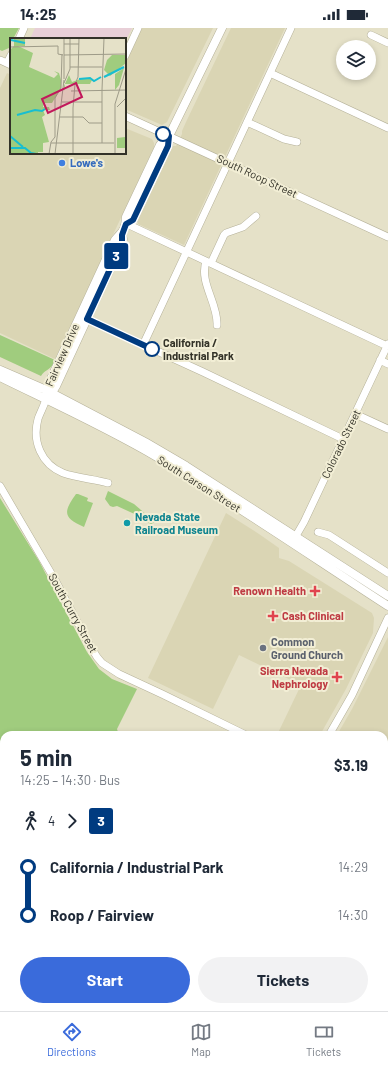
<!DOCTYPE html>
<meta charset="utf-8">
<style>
body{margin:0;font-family:Barlow,sans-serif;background:#f2f2f3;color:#1f2937;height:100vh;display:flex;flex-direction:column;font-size:15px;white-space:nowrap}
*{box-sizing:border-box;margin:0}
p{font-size:13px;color:#747a83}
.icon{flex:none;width:22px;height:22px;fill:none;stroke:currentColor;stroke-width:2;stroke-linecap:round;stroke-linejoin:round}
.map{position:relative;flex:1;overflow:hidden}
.details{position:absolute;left:0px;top:703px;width:388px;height:280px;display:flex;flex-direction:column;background:#fff;border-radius:12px 12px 0 0;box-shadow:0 2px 6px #0003}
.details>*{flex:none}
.badge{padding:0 8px;border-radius:3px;font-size:14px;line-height:26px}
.fabs{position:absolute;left:336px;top:12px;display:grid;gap:8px}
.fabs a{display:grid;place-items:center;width:40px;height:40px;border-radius:50%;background:#fff;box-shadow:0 2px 6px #0003;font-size:20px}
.map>.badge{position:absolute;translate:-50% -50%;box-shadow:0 0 0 2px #fff}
.legs{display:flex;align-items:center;gap:6px;height:44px;padding:0 20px;font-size:13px}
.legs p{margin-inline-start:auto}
.head{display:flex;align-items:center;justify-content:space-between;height:68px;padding:0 20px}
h1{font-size:22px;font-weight:700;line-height:30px}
.action{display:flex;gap:8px;margin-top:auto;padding:8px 20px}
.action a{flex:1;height:46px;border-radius:24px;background:#3a6bdb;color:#fff;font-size:16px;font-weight:700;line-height:46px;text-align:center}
.action a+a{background:#f2f2f3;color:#1f2937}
ul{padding:0 20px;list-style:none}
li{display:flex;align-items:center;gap:14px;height:48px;font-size:15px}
li i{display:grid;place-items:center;width:6px;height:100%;margin:0 5px;background:currentColor}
li i::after{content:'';width:10px;height:10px;margin:-5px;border:3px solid;border-radius:50%;background:#fff}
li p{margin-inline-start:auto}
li:first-child i{background:linear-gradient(#0000 50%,currentColor 0)}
li:last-child i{background:linear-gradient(currentColor 50%,#0000 0)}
.status{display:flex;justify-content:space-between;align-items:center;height:28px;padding:0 20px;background:#fff;direction:ltr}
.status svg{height:11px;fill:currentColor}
.dock{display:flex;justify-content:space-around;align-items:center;height:56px;border-top:1px solid #e0e1e3;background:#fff;font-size:11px;color:#747a83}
.dock a{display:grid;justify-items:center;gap:2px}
.dock .on{color:#3a6bdb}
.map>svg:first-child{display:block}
.built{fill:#dad5b4}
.industrial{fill:#e8cfd7}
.green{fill:#a0cc7e}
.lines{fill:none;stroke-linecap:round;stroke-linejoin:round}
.minor-casing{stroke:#b5b199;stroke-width:8}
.major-casing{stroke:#b5b199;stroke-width:9}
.minor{stroke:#fff;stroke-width:7}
.major{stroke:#fff;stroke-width:8}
.line-1-casing{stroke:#fff;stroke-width:9}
.line-1{stroke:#003b80;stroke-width:6}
.stop-1-dot{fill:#fff;stroke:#003b80;stroke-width:2}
.shop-dot{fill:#3f7fe0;stroke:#f2eed5;stroke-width:1.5}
.culture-dot{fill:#0f9aa8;stroke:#f2eed5;stroke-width:1.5}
.health-dot{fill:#e0444e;stroke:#f2eed5;stroke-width:1.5}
.worship-dot{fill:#6b7280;stroke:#f2eed5;stroke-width:1.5}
.labels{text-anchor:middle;stroke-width:4;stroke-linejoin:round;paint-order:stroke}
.shop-label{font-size:11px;font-weight:bold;fill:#366cbe;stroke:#f2eed5;text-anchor:start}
.street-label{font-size:11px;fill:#333228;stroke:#f2eed5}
.stop-label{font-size:11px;font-weight:bold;fill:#333228;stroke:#f2eed5;text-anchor:start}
.culture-label{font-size:11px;font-weight:bold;fill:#0d838f;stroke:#f2eed5;text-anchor:start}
.health-label{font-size:11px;font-weight:bold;fill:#be3a42;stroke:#f2eed5;text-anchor:end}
.worship-label{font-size:11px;font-weight:bold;fill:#5b616d;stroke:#f2eed5;text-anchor:start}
.inset-river{fill:none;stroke:#18bed0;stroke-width:2}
.inset-road{fill:none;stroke:#9e9b88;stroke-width:1}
.view{fill:#c2185b;fill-opacity:0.15;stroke:#c2185b;stroke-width:2}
.inset-edge{fill:none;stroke:#333228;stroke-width:2}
</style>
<div class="status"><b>14:25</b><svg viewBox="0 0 49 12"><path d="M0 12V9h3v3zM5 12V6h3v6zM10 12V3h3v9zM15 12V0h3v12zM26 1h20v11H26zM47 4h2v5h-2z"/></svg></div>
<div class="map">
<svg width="388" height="983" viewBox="0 0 388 983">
<rect width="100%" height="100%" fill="#e5e1c8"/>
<path class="built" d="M142,0h71l-46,94 -5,3 -37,-16v-45z
M231,0h54l-101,217 -46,-21 -1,-3 34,-73 2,-2h3l6,-12v-3l4,-9z
M7,45l4,2v78h114v-25l27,11 2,4v4l-99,212 -55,-26v-245z
M226,485l33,21 20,14v10l10,3 83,52 2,5 -1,15 -27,56 -26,46h-43l24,-50 -62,-30 -26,54 -65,-31z
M388,609v155l-4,-2v-55h-47l15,-26z
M121,979h73l-2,4h-65z"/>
<path class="industrial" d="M35,0h97l-7,14v-3h-95z"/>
<path class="green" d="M0,0h19l-6,11h-2l-2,9 -7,3 -2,-1z
M0,307l55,25c-4,11 -10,9 -14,16l-41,-19z
M108,463l26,13 21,18 -4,2 -9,-5 -1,-2 -24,-11 -4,1 -3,-1 -5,-7z
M76,466h2l10,4 -1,3 6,2 -9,24c-21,-9 -21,-15 -8,-33z
M0,470l39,63 48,91 12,17 13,10 25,10 -20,40 2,6h-115v272h117l6,4h-127z
M208,979h93l-2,4h-93z"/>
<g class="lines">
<g class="minor-casing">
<path id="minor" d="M371,7l17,8
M19,11l5,-11
M125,28l13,-28
M0,32l11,5
M7,35l4,-8
M270,45l118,55
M125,88l263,121
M247,94l37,17 13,3
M127,196l260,122
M206,233c-7,22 12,42 11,64
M211,235l13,-28 2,-2 17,-6 13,-11
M87,291l116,53 140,67
M143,317l148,-317
M380,332l8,4
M46,371c-2,7 -6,14 -8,20 -6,22 3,45 25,54 14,5 30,6 45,10
M355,386l33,15
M0,458l55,94 34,64 8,13 5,6 17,11 43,20 84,41
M318,504l11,3 59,38
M293,513l11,-19 84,-178
M329,707l23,-40 36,-77
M384,769l4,2
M384,811l4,-9
M384,918l4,2
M197,983l2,-4
M303,983l2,-4"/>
</g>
<g class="major-casing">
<path id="major" d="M127,196l6,-4 35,-74 1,-10 53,-108
M0,342l46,20 99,52 41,24 202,130
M0,349c53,26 106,50 157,80 78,47 154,99 231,149
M46,366l3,-11 66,-143c8,-10 10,-8 11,-23l34,-72 5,-6 4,-3
M50,368l6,-10 66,-143 1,-4 -1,-4"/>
</g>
<use href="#minor" class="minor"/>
<use href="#major" class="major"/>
</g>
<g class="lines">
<g class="line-1-casing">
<path id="line-1" d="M152,321l-65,-30 35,-76v-8l4,-11 7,-4 35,-74 1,-10 -6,-2"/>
</g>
<use href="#line-1" class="line-1"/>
</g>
<g class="stop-1-dot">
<circle cx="163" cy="106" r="7"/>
<circle cx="152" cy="321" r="7"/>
</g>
<circle class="shop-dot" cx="62" cy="135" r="4"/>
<circle class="culture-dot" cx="127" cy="495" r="4"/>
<g class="health-dot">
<path d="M313 557h4v4h4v4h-4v4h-4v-4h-4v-4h4z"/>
<path d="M271 582h4v4h4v4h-4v4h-4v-4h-4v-4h4z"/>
<path d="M335 643h4v4h4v4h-4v4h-4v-4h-4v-4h4z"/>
</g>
<circle class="worship-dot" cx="263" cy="620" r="4"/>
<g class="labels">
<g class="shop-label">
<text x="70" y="139">Lowe's</text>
</g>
<g class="street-label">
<text transform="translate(257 148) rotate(25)" y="4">South Roop Street</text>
<text transform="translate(62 327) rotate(-66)" y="4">Fairview Drive</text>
<text transform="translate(341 416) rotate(-64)" y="4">Colorado Street</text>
<text transform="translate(199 456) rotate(32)" y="4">South Carson Street</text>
<text transform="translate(73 585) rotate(61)" y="4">South Curry Street</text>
</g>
<g class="stop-label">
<text x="163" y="319">California /<tspan x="163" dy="13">Industrial Park</tspan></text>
</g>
<g class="culture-label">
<text x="135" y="493">Nevada State<tspan x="135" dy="13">Railroad Museum</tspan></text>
</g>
<g class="health-label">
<text x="306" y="567">Renown Health</text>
<text x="282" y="592" text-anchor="start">Cash Clinical</text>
<text x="328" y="647">Sierra Nevada<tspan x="328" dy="13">Nephrology</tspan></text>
</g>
<g class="worship-label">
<text x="271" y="618">Common<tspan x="271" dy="13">Ground Church</tspan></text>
</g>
</g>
<g transform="translate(10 10)">
<rect width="116" height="116" fill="#e5e1c8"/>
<path d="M4,0h11v8h-7l15,7 -4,14 25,11 4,-4 -4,-3 5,2 2,7v8l-9,15h-8l-1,4h6l1,3h-7l2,5 -3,2 7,25 -6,1v9h-5v2h-28v-104l4,-4zM102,17h14v8l-16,13 -6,-6 3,-10zM114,30l-5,17 -4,5v-16zM59,37l3,7 8,-3h10l2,1 -2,4h-25v7l-1,-5zM116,87v29h-1v-6h-8v-10l8,-1z" fill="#a0cc7e"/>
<path class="inset-river" d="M1,2l14,3M94,39l20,-10M69,41l11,-1 4,3 7,-4M7,77l18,-5 7,1 3,-2M0,98l13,11M0,110h15l6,5 5,1"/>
<path class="inset-road" d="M54,0v41M54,6h15M0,9l48,-1v8l5,1M54,17l62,-1M60,29h32M54,45l6,-14v-31M92,52v53M92,52l2,-52M61,53l55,-1M52,64h40M107,69l9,-9M50,79h23l6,6h13M41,105h63M39,116l2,-12 4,-5v-39l6,-10 1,-34M45,116l9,-74M63,116v-46l2,-24 3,-7 1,-39M105,116v-50l11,-35"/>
<path class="view" d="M66,45l6,14 -34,16 -6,-14z"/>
<rect width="116" height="116" class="inset-edge"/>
</g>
</svg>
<div class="fabs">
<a><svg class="icon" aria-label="layers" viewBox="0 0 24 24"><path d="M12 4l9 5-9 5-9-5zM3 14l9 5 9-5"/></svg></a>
</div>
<b class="badge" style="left:116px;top:228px;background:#003b80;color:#fff">3</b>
<section class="details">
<div class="head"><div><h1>5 min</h1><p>14:25 – 14:30 · Bus</p></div><b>$3.19</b></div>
<div class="legs"><svg class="icon" aria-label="walk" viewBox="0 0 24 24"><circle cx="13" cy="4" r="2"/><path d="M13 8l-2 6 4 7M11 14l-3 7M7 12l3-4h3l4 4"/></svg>4<svg class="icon" aria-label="forward" viewBox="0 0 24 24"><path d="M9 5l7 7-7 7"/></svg><b class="badge" style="background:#003b80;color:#fff">3</b></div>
<ul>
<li><i style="color:#003b80"></i><b>California / Industrial Park</b><p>14:29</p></li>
<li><i style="color:#003b80"></i><b>Roop / Fairview</b><p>14:30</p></li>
</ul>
<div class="action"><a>Start</a><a>Tickets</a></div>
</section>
</div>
<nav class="dock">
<a class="on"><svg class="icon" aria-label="directions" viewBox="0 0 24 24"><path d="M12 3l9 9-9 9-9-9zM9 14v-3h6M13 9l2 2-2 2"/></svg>Directions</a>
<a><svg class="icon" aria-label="map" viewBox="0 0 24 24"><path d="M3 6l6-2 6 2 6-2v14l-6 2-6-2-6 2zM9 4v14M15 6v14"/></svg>Map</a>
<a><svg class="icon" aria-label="tickets" viewBox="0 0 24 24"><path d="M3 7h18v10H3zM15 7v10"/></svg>Tickets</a>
</nav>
